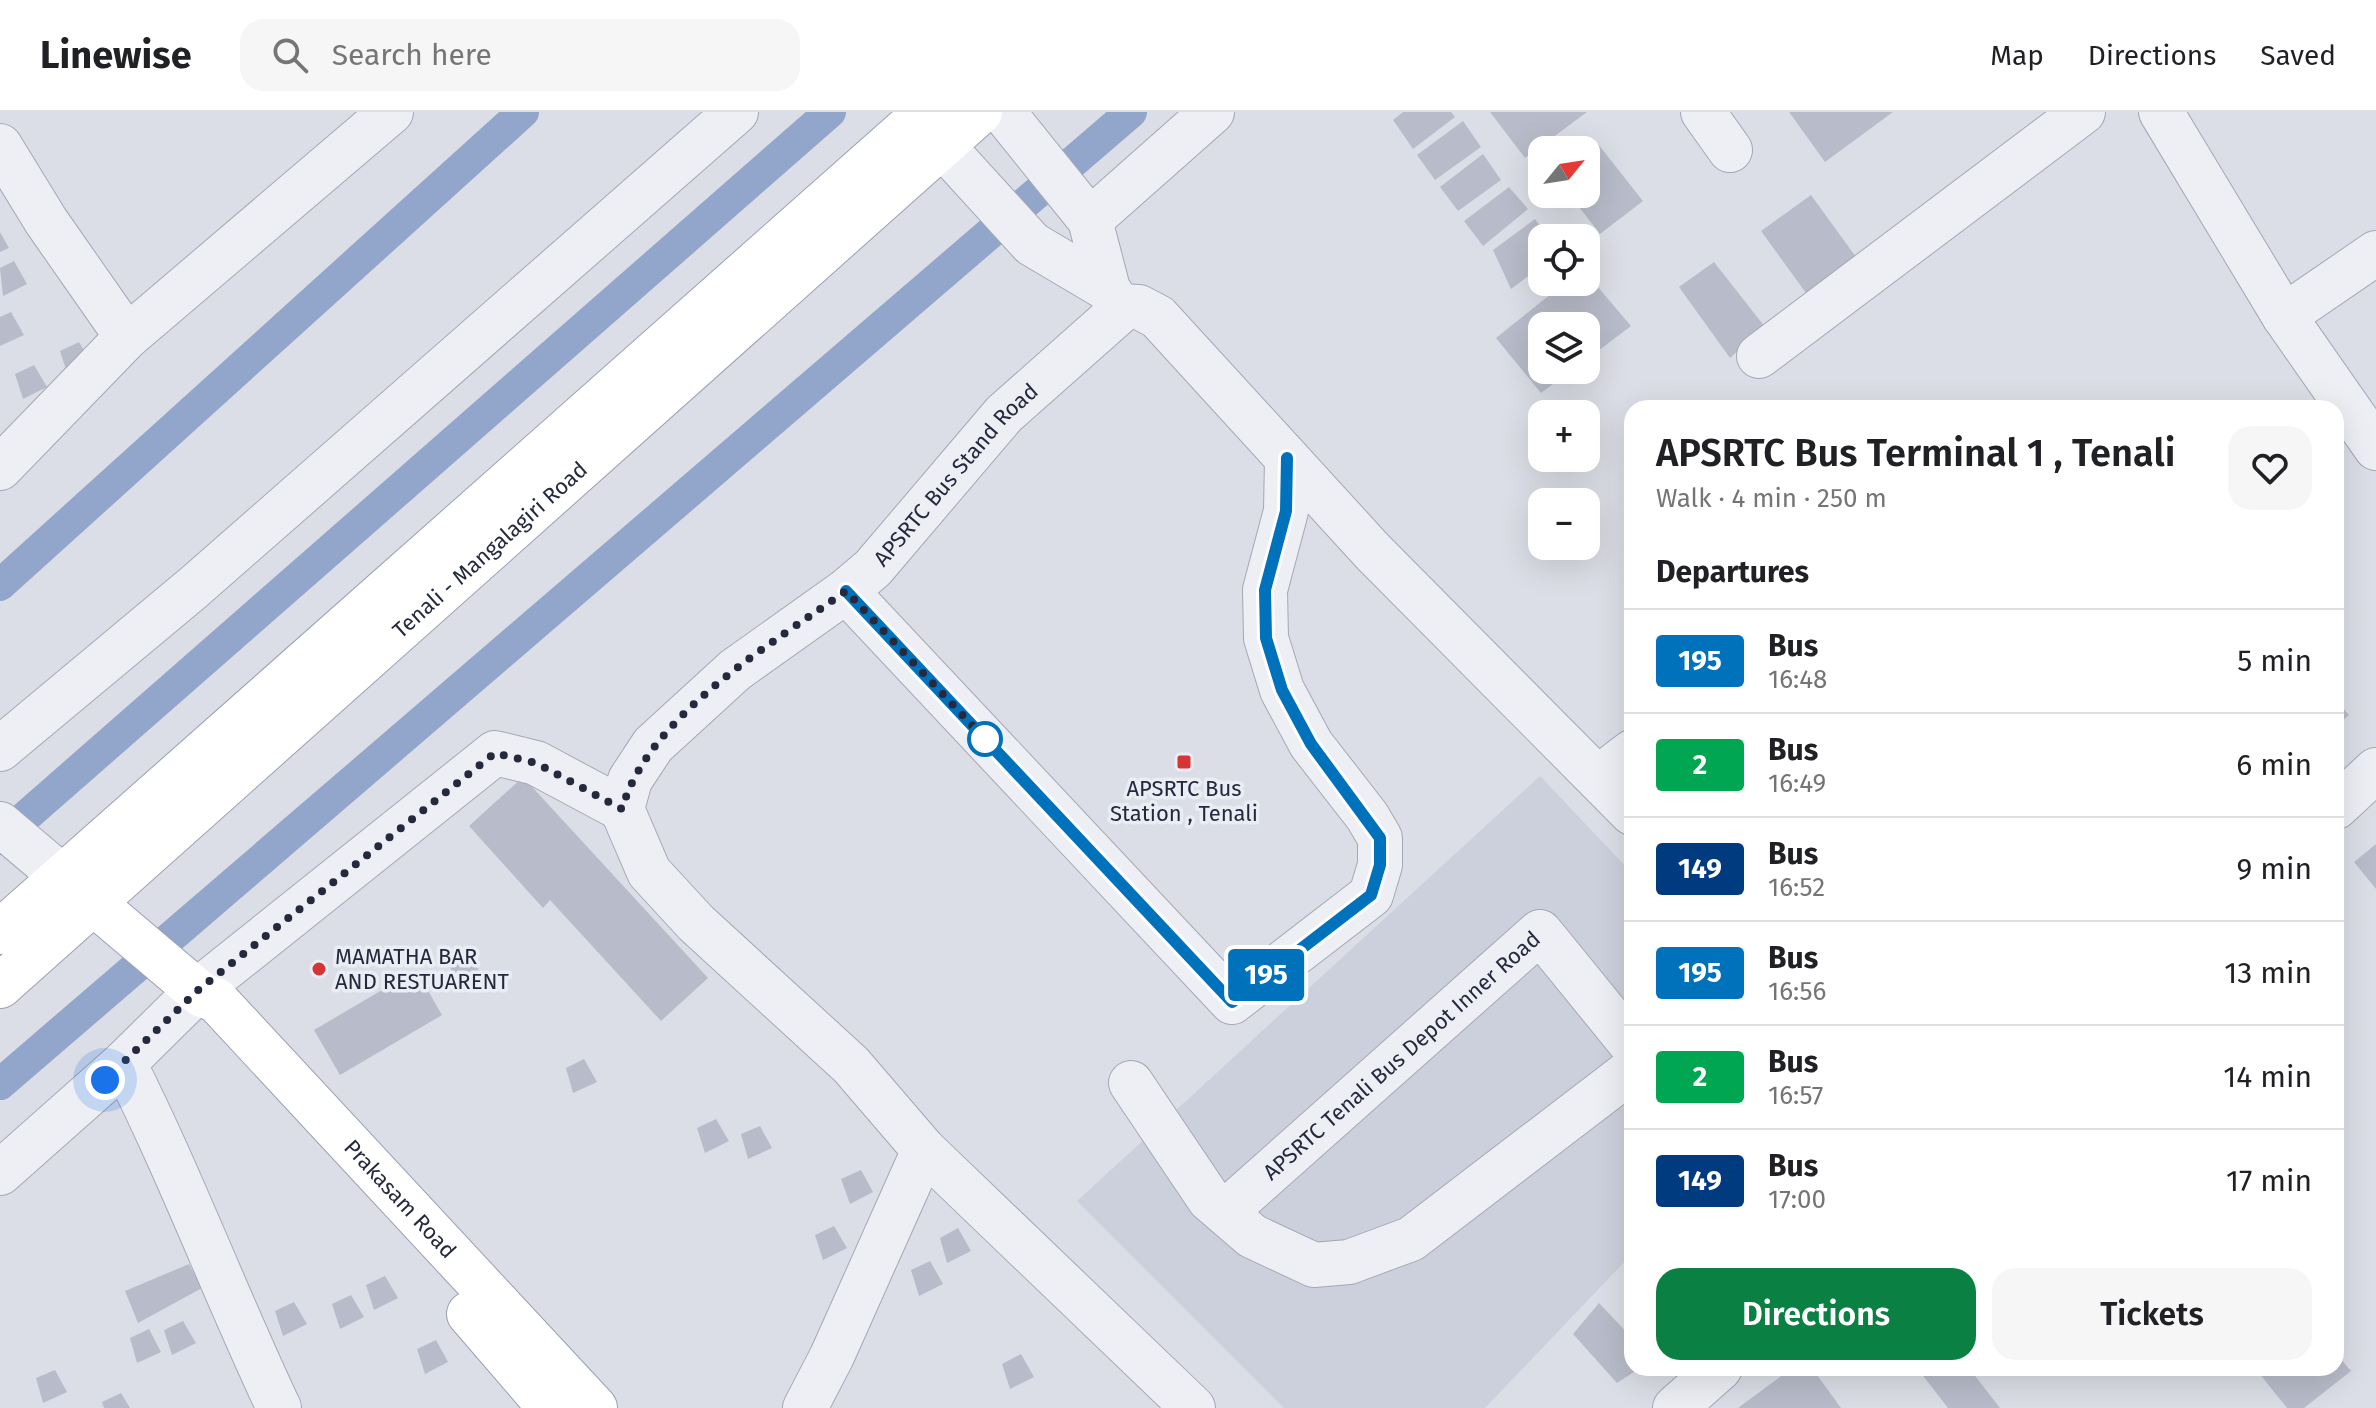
<!DOCTYPE html>
<meta charset="utf-8">
<style>
body{margin:0;font-family:"Fira Sans",sans-serif;background:#f6f6f6;color:#202124;height:100vh;display:flex;flex-direction:column;font-size:30px;white-space:nowrap}
*{box-sizing:border-box;margin:0}
p{font-size:26px;color:#757577}
.icon{flex:none;width:44px;height:44px;fill:none;stroke:currentColor;stroke-width:2;stroke-linecap:round;stroke-linejoin:round}
.map{position:relative;flex:1;overflow:hidden}
.drawer{position:absolute;left:1624px;top:288px;width:720px;height:976px;display:flex;flex-direction:column;background:#fff;border-radius:24px;box-shadow:0 8px 32px #0002}
.drawer>*{flex:none}
.badge{padding:0 16px;border-radius:6px;font-size:28px;line-height:52px}
.needle{width:52px;rotate:60deg}
.fabs{position:absolute;left:1528px;top:24px;display:grid;gap:16px}
.fabs a{display:grid;place-items:center;width:72px;height:72px;border-radius:16px;background:#fff;box-shadow:0 8px 32px #0002;font-size:40px}
.you{position:absolute;width:40px;height:40px;margin:-20px;border:6px solid #fff;border-radius:50%;background:#1a73e8;box-shadow:0 0 0 12px #1a73e833}
.map>.badge{position:absolute;translate:-50% -50%;box-shadow:0 0 0 4px #fff}
h2{padding:0 32px;font-size:30px;line-height:72px}
.round{display:grid;place-items:center;flex:none;width:84px;height:84px;border-radius:24px;background:#f6f6f6}
.head{display:flex;align-items:center;justify-content:space-between;height:136px;padding:0 32px}
h1{font-size:38px;font-weight:600;line-height:60px}
.cta{display:flex;gap:16px;margin-top:auto;padding:16px 32px}
.cta a{flex:1;height:92px;border-radius:24px;background:#0b8043;color:#fff;font-size:32px;font-weight:600;line-height:92px;text-align:center}
.cta a+a{background:#f6f6f6;color:#202124}
ul{padding:0;list-style:none}
li{display:flex;align-items:center;gap:24px;height:104px;padding:0 32px;border-top:2px solid #e0e0e0}
li div{flex:1}
li b{display:block;font-size:30px}
li em{font-style:normal}
li .badge{min-width:88px;font-weight:700;text-align:center}
header{display:flex;align-items:center;gap:48px;box-sizing:border-box;height:112px;padding:0 40px;background:#fff;border-bottom:2px solid #e0e0e0}
header strong{font-size:38px}
nav{display:flex;gap:44px;margin-inline-start:auto;font-size:28px}
.search{width:560px;height:72px;background:#f6f6f6;display:flex;align-items:center;gap:20px;box-sizing:border-box;padding:0 28px;border-radius:24px;color:#757577;font-size:30px}
.map>svg:first-child{display:block}
.built{fill:#ccd0dc}
.lines{fill:none;stroke-linecap:round;stroke-linejoin:round}
.canal{stroke:#92a5ca;stroke-width:32}
.building{fill:#b8bcca}
.minor-casing{stroke:#a4a8b3;stroke-width:46}
.major-casing{stroke:#99a0b3;stroke-width:46}
.minor{stroke:#edeff5;stroke-width:44}
.major{stroke:#fff;stroke-width:44}
.line-casing{stroke:#fff;stroke-width:18}
.line{stroke:#0072bc;stroke-width:12}
.walk{stroke:#24293d;stroke-width:8;stroke-dasharray:0 14.4}
.stop-dot{fill:#fff;stroke:#0072bc;stroke-width:4}
.poi-dot{fill:#d73435;stroke:#eaedf4;stroke-width:3}
.labels{text-anchor:middle;stroke-width:7;stroke-linejoin:round;paint-order:stroke}
.street-label{font-size:22px;fill:#24293d;stroke:#eaedf4}
.poi-label{font-size:22px;fill:#24293d;stroke:#eaedf4}
</style>
<header>
<strong>Linewise</strong>
<div class="search"><svg class="icon" aria-label="search" viewBox="0 0 24 24"><circle cx="10" cy="10" r="6"/><path d="M15 15l6 6"/></svg>Search here</div>
<nav><a>Map</a><a>Directions</a><a>Saved</a></nav>
</header>
<div class="map">
<svg width="2376" height="1296" viewBox="0 0 2376 1296">
<rect width="100%" height="100%" fill="#dbdee6"/>
<path class="built" d="M1540,664l92,97v381l-147,154h-201l-207,-207z"/>
<g class="lines">
<path class="canal" d="M0,473l523,-473
M0,727l830,-727
M0,972l1131,-972"/>
</g>
<path class="building" d="M1403,0h48l4,5 -42,32 -20,-29z
M1490,0h97l-62,46z
M1789,0h104l-68,50z
M1463,9l18,26 -46,33 -18,-25z
M1598,32l45,57 -43,33 -31,-40h17v-41z
M1483,42l18,26 -43,31 -18,-24z
M1509,75l19,22 -45,37 -19,-25z
M1811,83l45,62 -50,36 -45,-62z
M1535,107l14,19h-7v28l-31,23 -18,-39z
M0,120l9,16 -9,4z
M14,149l13,23 -24,12 -3,-28z
M1714,150l51,65 -35,31 -51,-71z
M1586,161l45,53 -45,34v-34h-44v44h30l-31,23 -45,-55 70,-56h20z
M11,200l13,23 -24,11v-29z
M79,230l13,22 -24,12 -8,-25z
M34,253l13,22 -24,12 -8,-25z
M2336,588l13,15 -13,12z
M523,665l185,201 -47,43 -111,-121 -7,8 -74,-82z
M2376,732v45l-22,-27z
M466,836l13,23 -24,11 -8,-25z
M416,858l26,45 -102,60 -26,-45z
M584,947l13,23 -24,11 -7,-25z
M716,1007l13,22 -24,12 -8,-25z
M760,1014l12,22 -24,11 -7,-25z
M861,1058l12,22 -23,12 -9,-25z
M834,1114l13,22 -24,12 -8,-25z
M958,1116l13,23 -24,12 -7,-25z
M930,1149l13,23 -24,12 -8,-26z
M189,1152l13,24 -64,35 -13,-32z
M385,1164l13,22 -24,12 -8,-25z
M351,1183l13,22 -24,12 -8,-25z
M294,1190l13,22 -24,12 -8,-25z
M1599,1191l33,35v30h8l-23,15 -44,-49z
M183,1209l13,22 -24,12 -8,-25z
M149,1217l12,23 -24,11 -7,-25z
M436,1228l12,22 -23,12 -8,-25z
M2336,1241l15,18 -47,37h-17l-32,-40h81z
M1021,1242l13,23 -24,12 -8,-25z
M1792,1256h20l29,40h-103z
M1917,1256h52l31,40h-52z
M55,1258l12,22 -24,11 -7,-25z
M121,1281l9,15h-26l-2,-6z"/>
<g class="lines">
<g class="minor-casing">
<g id="minor">
<path d="M1703,0l27,38"/>
<path d="M2161,0l123,204 92,132"/>
<path d="M919,8l113,124 76,45"/>
<path d="M0,34l46,75 81,116"/>
<path d="M1090,108l122,-108"/>
<path d="M1119,194l20,1 19,10 215,235 259,261"/>
<path d="M2284,204l92,-63"/>
<path d="M1759,244l324,-244"/>
<path d="M0,356l127,-131 264,-225"/>
<path d="M846,479l386,411 139,-107 9,-30v-27l-13,-22 -56,-72 -29,-54 -16,-52 -1,-48 21,-79 1,-53"/>
<path d="M0,637l193,-161 543,-476"/>
<path d="M1598,666l34,-26"/>
<path d="M2336,695l40,-37"/>
<path d="M0,712l91,77"/>
<path d="M124,951c57,113 101,231 155,345"/>
<path d="M1131,971l78,116 43,37 62,29 35,-3 62,-23 221,-169"/>
<path d="M924,1038l269,258"/>
<path d="M0,1061l124,-110 73,-72 298,-238 41,10 86,46"/>
<path id="s1" d="M1225,1100l315,-280 92,113"/>
<path id="s2" d="M805,1296l27,-52 92,-206 -73,-85 -155,-142 -47,-51 -27,-63 8,-29 23,-35 82,-75 111,-79 27,-23 131,-154 114,-101 1,-7 -11,-17 -18,-69 -87,-108"/>
<path d="M1675,1296l45,-40"/>
</g>
</g>
<g class="major-casing">
<g id="major">
<path id="s3" d="M92,790l110,93 14,5 379,408"/>
<path d="M0,820l926,-820"/>
<path id="s4" d="M0,874l980,-874"/>
<path d="M469,1202l81,94"/>
</g>
</g>
<use href="#minor" class="minor"/>
<use href="#major" class="major"/>
</g>
<g class="lines">
<g class="line-casing">
<path id="line" d="M846,479l386,411 139,-107 9,-30v-27l-69,-94 -29,-54 -16,-52 -1,-48 21,-79 1,-53"/>
</g>
<use href="#line" class="line"/>
<path class="walk" d="M105,968l92,-89 298,-238 41,10 86,46c26,-93 148,-164 224,-218l139,148"/>
</g>
<circle class="stop-dot" cx="985" cy="627" r="16"/>
<g class="poi-dot">
<rect x="1176" y="642" width="16" height="16" rx="4"/>
<circle cx="319" cy="857" r="8"/>
</g>
<g class="labels">
<g class="street-label">
<text dy="8" stroke="none"><textPath href="#s2" startOffset="1224">APSRTC Bus Stand Road</textPath></text>
<text dy="8" stroke="none"><textPath href="#s4" startOffset="656">Tenali - Mangalagiri Road</textPath></text>
<text dy="8" stroke="none"><textPath href="#s1" startOffset="236">APSRTC Tenali Bus Depot Inner Road</textPath></text>
<text dy="8" stroke="none"><textPath href="#s3" startOffset="430">Prakasam Road</textPath></text>
</g>
<g class="poi-label">
<text x="1184" y="684">APSRTC Bus<tspan x="1184" dy="25">Station , Tenali</tspan></text>
<text x="335" y="852" text-anchor="start">MAMATHA BAR<tspan x="335" dy="25">AND RESTUARENT</tspan></text>
</g>
</g>
</svg>
<div class="fabs">
<a><svg class="needle" viewBox="-14 -14 28 28"><path d="M0-13l5 13h-10z" fill="#e53935"/><path d="M0 13l5-13h-10z" fill="#757577"/></svg></a>
<a><svg class="icon" aria-label="locate" viewBox="0 0 24 24"><circle cx="12" cy="12" r="6"/><path d="M12 2v4M12 18v4M2 12h4M18 12h4"/></svg></a>
<a><svg class="icon" aria-label="layers" viewBox="0 0 24 24"><path d="M12 4l9 5-9 5-9-5zM3 14l9 5 9-5"/></svg></a>
<a>+</a>
<a>−</a>
</div>
<div class="you" style="left:105px;top:968px"></div>
<b class="badge" style="left:1266px;top:863px;background:#0072bc;color:#fff">195</b>
<section class="drawer">
<div class="head"><div><h1>APSRTC Bus Terminal 1 , Tenali</h1><p>Walk · 4 min · 250 m</p></div><a class="round"><svg class="icon" aria-label="heart" viewBox="0 0 24 24"><path d="M12 20l-8-8c-3-5 5-10 8-4 3-6 11-1 8 4z"/></svg></a></div>
<h2>Departures</h2>
<ul>
<li><span class="badge" style="background:#0072bc;color:#fff">195</span><div><b>Bus</b><p>16:48</p></div><em>5 min</em></li>
<li><span class="badge" style="background:#00a651;color:#fff">2</span><div><b>Bus</b><p>16:49</p></div><em>6 min</em></li>
<li><span class="badge" style="background:#003b80;color:#fff">149</span><div><b>Bus</b><p>16:52</p></div><em>9 min</em></li>
<li><span class="badge" style="background:#0072bc;color:#fff">195</span><div><b>Bus</b><p>16:56</p></div><em>13 min</em></li>
<li><span class="badge" style="background:#00a651;color:#fff">2</span><div><b>Bus</b><p>16:57</p></div><em>14 min</em></li>
<li><span class="badge" style="background:#003b80;color:#fff">149</span><div><b>Bus</b><p>17:00</p></div><em>17 min</em></li>
</ul>
<div class="cta"><a>Directions</a><a>Tickets</a></div>
</section>
</div>
